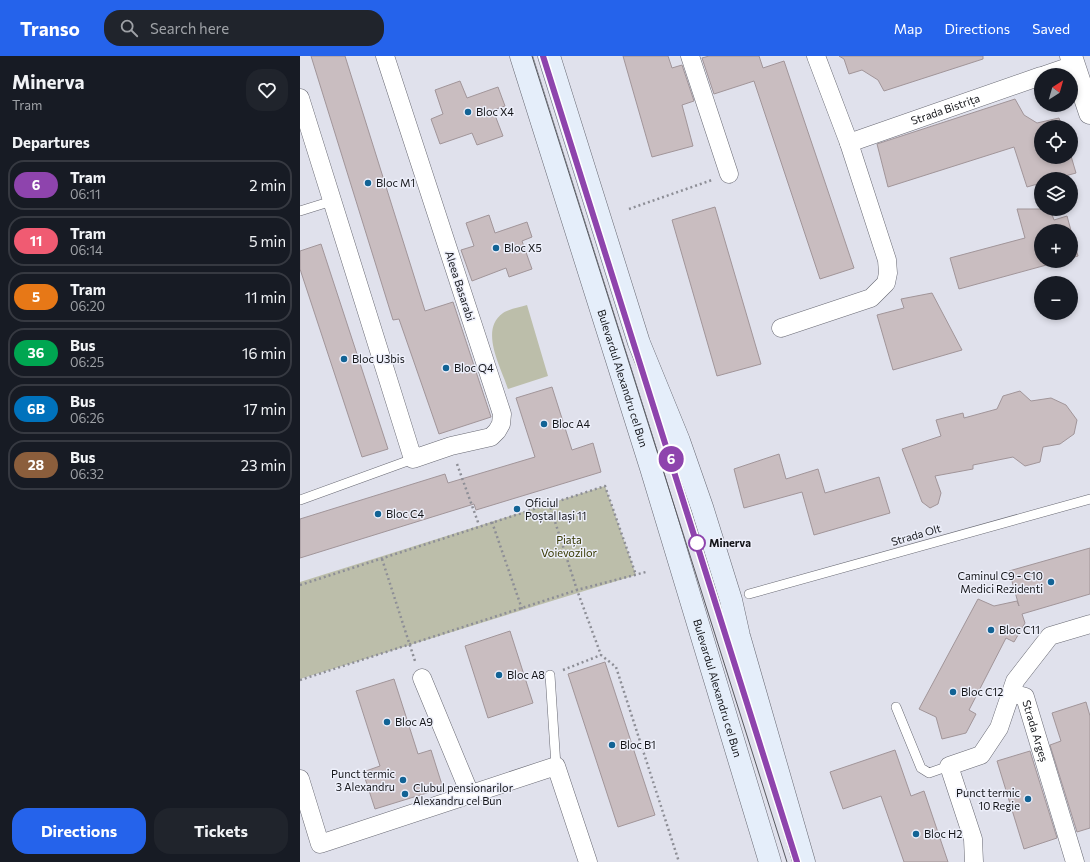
<!DOCTYPE html>
<meta charset="utf-8">
<style>
body{margin:0;font-family:Commissioner,sans-serif;background:#20242c;color:#f1f3f6;height:100vh;display:flex;flex-direction:column;font-size:15px;white-space:nowrap}
*{box-sizing:border-box;margin:0}
p{font-size:13px;color:#9ea1a6}
.icon{flex:none;width:22px;height:22px;fill:none;stroke:currentColor;stroke-width:2;stroke-linecap:round;stroke-linejoin:round}
.map{position:relative;flex:1;overflow:hidden}
.side{display:flex;flex-direction:column;background:#171b24;width:300px}
.side>*{flex:none}
.badge{padding:0 8px;border-radius:13px;font-size:14px;line-height:26px}
.needle{width:26px;rotate:37deg}
.fabs{position:absolute;left:734px;top:12px;display:grid;gap:8px}
.fabs a{display:grid;place-items:center;width:44px;height:44px;border-radius:50%;background:#171b24;box-shadow:0 2px 6px #0003;font-size:20px}
.map>.badge{position:absolute;translate:-50% -50%;box-shadow:0 0 0 2px #fff}
h2{padding:0 12px;font-size:15px;line-height:36px}
.round{display:grid;place-items:center;flex:none;width:42px;height:42px;border-radius:16px;background:#20242c}
.headline{display:flex;align-items:center;justify-content:space-between;height:68px;padding:0 12px}
h1{font-size:19px;font-weight:700;line-height:30px}
.primary-button{display:flex;gap:8px;margin-top:auto;padding:8px 12px}
.primary-button a{flex:1;height:46px;border-radius:16px;background:#2563eb;color:#fff;font-size:16px;font-weight:700;line-height:46px;text-align:center}
.primary-button a+a{background:#20242c;color:#f1f3f6}
ul{padding:0;list-style:none}
li{display:flex;align-items:center;gap:12px;height:50px;margin:0 8px 6px;padding:0 4px;border:2px solid #363941;border-radius:16px}
li div{flex:1}
li b{display:block;font-size:15px}
li em{font-style:normal}
li .badge{min-width:44px;font-weight:700;text-align:center}
header{display:flex;align-items:center;gap:24px;box-sizing:border-box;height:56px;padding:0 20px;background:#2563eb;color:#fff}
header strong{font-size:19px}
nav{display:flex;gap:22px;margin-inline-start:auto;font-size:14px}
.search{width:280px;height:36px;background:#20242c;display:flex;align-items:center;gap:10px;box-sizing:border-box;padding:0 14px;border-radius:16px;color:#9ea1a6;font-size:15px}
main{display:flex;flex:1;min-height:0}
.map>svg:first-child{display:block}
.green{fill:#bcbeaa}
.building{fill:#c9bdc0;stroke:#a19599}
.lines{fill:none;stroke-linecap:round;stroke-linejoin:round}
.service-casing{stroke:#686973;stroke-width:10}
.minor-casing{stroke:#686973;stroke-width:19}
.tertiary-casing{stroke:#686973;stroke-width:23}
.secondary-casing{stroke:#686973;stroke-width:23}
.path{stroke:#8d8e96;stroke-width:2.5;stroke-dasharray:2 3;stroke-linecap:butt}
.service{stroke:#fff;stroke-width:9}
.minor{stroke:#fff;stroke-width:18}
.tertiary{stroke:#fff;stroke-width:22}
.secondary{stroke:#e5eefa;stroke-width:22}
.tram{stroke:#57585e;stroke-width:1}
.line-casing{stroke:#fff;stroke-width:9}
.line{stroke:#8e44ad;stroke-width:6}
.poi-dot{fill:#126395;stroke:#edeffa;stroke-width:1.5}
.stop-dot{fill:#fff;stroke:#8e44ad;stroke-width:2}
.labels{text-anchor:middle;stroke-width:3;stroke-linejoin:round;paint-order:stroke}
.street-label{font-size:11px;fill:#15161a;stroke:#edeffa}
.poi-label{font-size:11px;fill:#15161a;stroke:#edeffa;text-anchor:start}
.park-label{font-size:11px;fill:#363800;stroke:#edeffa}
.stop-label{font-size:11px;font-weight:bold;fill:#15161a;stroke:#edeffa;text-anchor:start}
</style>
<header>
<strong>Transo</strong>
<div class="search"><svg class="icon" aria-label="search" viewBox="0 0 24 24"><circle cx="10" cy="10" r="6"/><path d="M15 15l6 6"/></svg>Search here</div>
<nav><a>Map</a><a>Directions</a><a>Saved</a></nav>
</header>
<main>
<section class="side">
<div class="headline"><div><h1>Minerva</h1><p>Tram</p></div><a class="round"><svg class="icon" aria-label="heart" viewBox="0 0 24 24"><path d="M12 20l-8-8c-3-5 5-10 8-4 3-6 11-1 8 4z"/></svg></a></div>
<h2>Departures</h2>
<ul>
<li><span class="badge" style="background:#8e44ad;color:#fff">6</span><div><b>Tram</b><p>06:11</p></div><em>2 min</em></li>
<li><span class="badge" style="background:#f05b72;color:#fff">11</span><div><b>Tram</b><p>06:14</p></div><em>5 min</em></li>
<li><span class="badge" style="background:#e77817;color:#fff">5</span><div><b>Tram</b><p>06:20</p></div><em>11 min</em></li>
<li><span class="badge" style="background:#00a651;color:#fff">36</span><div><b>Bus</b><p>06:25</p></div><em>16 min</em></li>
<li><span class="badge" style="background:#0072bc;color:#fff">6B</span><div><b>Bus</b><p>06:26</p></div><em>17 min</em></li>
<li><span class="badge" style="background:#8b5e3c;color:#fff">28</span><div><b>Bus</b><p>06:32</p></div><em>23 min</em></li>
</ul>
<div class="primary-button"><a>Directions</a><a>Tickets</a></div>
</section>
<div class="map">
<svg width="790" height="806" viewBox="0 0 790 806">
<rect width="100%" height="100%" fill="#e0e1ec"/>
<path class="green" d="M227,249l21,71 -40,13c-7,-22 -29,-59 -5,-76 6,-4 17,-6 24,-8z
M305,430l31,89 -336,104v-97z"/>
<path class="building" d="M11,0h34l80,255 28,-9 38,115 -52,17 -40,-115 -6,1z
M323,0h45l4,12 10,-3 12,36 -12,4 11,41 -41,11z
M409,0h50l4,12 21,-7 70,207 -34,11 -66,-198 -40,13 -12,-36z
M539,0h144v3l-99,32 -6,-11 -16,-10 -13,4 -5,-15z
M160,25l7,17 31,-11 7,19 -12,4 10,26 -26,9 -5,-12 -32,11 -9,-25 12,-5 -8,-24z
M715,43l9,16 13,8 22,-5 3,9h-21v30l30,-1 5,17 -22,6h-13v4l-14,4 -13,-40 -126,40 -11,-43z
M415,151l46,157 -44,12 -45,-156z
M717,153h33l4,11 13,-4 11,40 -7,2v-27h-30v30h20l-102,28 -9,-31 75,-20z
M189,159l6,18 32,-11 5,15 -10,4 10,28 -23,8 -3,-9 -34,13 -11,-31 13,-4 -8,-23z
M21,188l67,205 -26,8 -62,-188v-18z
M632,237l30,57 -69,20 -16,-55 27,-7 -3,-9z
M252,331l20,63 21,-7 8,29 -125,38 -2,-6 -174,54v-39l145,-45 3,9 87,-26 -19,-59z
M720,335l11,10 20,-3 15,7 11,15 -3,14 -14,10 -17,3 -3,15 -15,4 -12,-9 -40,8v4l-38,7 6,17 -3,11 -8,4 -8,-6 -20,-53 39,-13 -5,-16 27,-7 1,5 33,-9 6,-13z
M479,398l7,25 32,-10 7,24 54,-16 11,36 -76,22 -12,-43 -58,16 -10,-39z
M790,492v46l-68,20 3,9 -11,19 -8,-4 -37,72 7,4 -10,19 -24,6 -6,-22 -17,-8 59,-110 16,7 23,-5 2,5 -10,-35z
M210,575l23,72 -45,15 -23,-72z
M305,606l50,153 -37,12 -50,-153z
M94,623l24,75 13,-4 12,38 -68,21 -12,-37 17,-6 -24,-75z
M786,646l4,14v112l-13,4 -27,-87 11,-4 -9,-28z
M595,694l16,46 13,-5 24,71h-44l-23,-66 -38,13 -13,-37z
M730,695l27,87 -33,11 -27,-88z"/>
<g class="lines">
<g class="service-casing">
<path id="service" d="M0,155l32,-10
M0,444l113,-41
M449,538l341,-95
M250,619l6,91
M596,651l25,61 8,5 20,-7"/>
</g>
<g class="minor-casing">
<g id="minor">
<path d="M390,0l39,118"/>
<path d="M745,19l29,-10"/>
<path d="M0,42l113,361 38,-13 40,-9 6,-6 4,-7 1,-10 -117,-358"/>
<path id="s1" d="M549,87l192,-67"/>
<path d="M481,272l90,-30 15,-15 2,-10 -1,-13 -38,-117 -33,-87"/>
<path d="M122,622l48,116"/>
<path id="s2" d="M711,637l14,4 50,165"/>
<path d="M0,723l20,65 236,-78 32,96"/>
<path d="M674,806l-1,-23 -24,-73 32,-11 18,-27 16,-47 35,-45 40,-12"/>
</g>
</g>
<g class="tertiary-casing">
<path id="tertiary" d="M771,0l19,57"/>
</g>
<g class="secondary-casing">
<g id="secondary">
<path id="s3" d="M221,0l130,412 119,394"/>
<path d="M249,0l90,287 40,98 23,66 29,93 8,36 65,226"/>
</g>
</g>
<path class="path" d="M329,153l83,-29
M157,408l22,61
M249,447l28,87 24,65 15,12 63,195
M192,466l30,87
M82,503l33,102
M0,529l305,-99 31,89
M263,614l38,-15
M0,624l277,-90 69,-18"/>
<use href="#service" class="service"/>
<use href="#minor" class="minor"/>
<use href="#tertiary" class="tertiary"/>
<use href="#secondary" class="secondary"/>
<path class="tram" d="M232,0l255,806
M243,0l254,806"/>
</g>
<g class="lines">
<g class="line-casing">
<path id="line" d="M243,0l254,806"/>
</g>
<use href="#line" class="line"/>
</g>
<g class="poi-dot">
<circle cx="168" cy="56" r="4"/>
<circle cx="68" cy="127" r="4"/>
<circle cx="196" cy="192" r="4"/>
<circle cx="44" cy="303" r="4"/>
<circle cx="146" cy="312" r="4"/>
<circle cx="244" cy="368" r="4"/>
<circle cx="217" cy="453" r="4"/>
<circle cx="78" cy="458" r="4"/>
<circle cx="751" cy="526" r="4"/>
<circle cx="691" cy="574" r="4"/>
<circle cx="199" cy="619" r="4"/>
<circle cx="653" cy="636" r="4"/>
<circle cx="87" cy="666" r="4"/>
<circle cx="312" cy="689" r="4"/>
<circle cx="103" cy="724" r="4"/>
<circle cx="105" cy="738" r="4"/>
<circle cx="728" cy="743" r="4"/>
<circle cx="616" cy="778" r="4"/>
</g>
<circle class="stop-dot" cx="397" cy="487" r="8"/>
<g class="labels">
<g class="street-label">
<text dy="4" stroke="none"><textPath href="#s1" startOffset="102">Strada Bistrița</textPath></text>
<text transform="translate(160 230) rotate(72)" y="4">Aleea Basarabi</text>
<text dy="4" stroke="none"><textPath href="#s3" startOffset="338">Bulevardul Alexandru cel Bun</textPath></text>
<text transform="translate(616 479) rotate(-16)" y="4">Strada Olt</text>
<text dy="4" stroke="none"><textPath href="#s3" startOffset="662">Bulevardul Alexandru cel Bun</textPath></text>
<text dy="4" stroke="none"><textPath href="#s2" startOffset="50">Strada Argeș</textPath></text>
</g>
<g class="poi-label">
<text x="176" y="60">Bloc X4</text>
<text x="76" y="131">Bloc M1</text>
<text x="204" y="196">Bloc X5</text>
<text x="52" y="307">Bloc U3bis</text>
<text x="154" y="316">Bloc Q4</text>
<text x="252" y="372">Bloc A4</text>
<text x="225" y="451">Oficiul<tspan x="225" dy="13">Poștal Iași 11</tspan></text>
<text x="86" y="462">Bloc C4</text>
<text x="743" y="524" text-anchor="end">Caminul C9 - C10<tspan x="743" dy="13">Medici Rezidenti</tspan></text>
<text x="699" y="578">Bloc C11</text>
<text x="207" y="623">Bloc A8</text>
<text x="661" y="640">Bloc C12</text>
<text x="95" y="670">Bloc A9</text>
<text x="320" y="693">Bloc B1</text>
<text x="95" y="722" text-anchor="end">Punct termic<tspan x="95" dy="13">3 Alexandru</tspan></text>
<text x="113" y="736">Clubul pensionarilor<tspan x="113" dy="13">Alexandru cel Bun</tspan></text>
<text x="720" y="741" text-anchor="end">Punct termic<tspan x="720" dy="13">10 Regie</tspan></text>
<text x="624" y="782">Bloc H2</text>
</g>
<g class="park-label">
<text x="269" y="488">Piața<tspan x="269" dy="13">Voievozilor</tspan></text>
</g>
<g class="stop-label">
<text x="409" y="491">Minerva</text>
</g>
</g>
</svg>
<div class="fabs">
<a><svg class="needle" viewBox="-14 -14 28 28"><path d="M0-13l5 13h-10z" fill="#e53935"/><path d="M0 13l5-13h-10z" fill="#9ea1a6"/></svg></a>
<a><svg class="icon" aria-label="locate" viewBox="0 0 24 24"><circle cx="12" cy="12" r="6"/><path d="M12 2v4M12 18v4M2 12h4M18 12h4"/></svg></a>
<a><svg class="icon" aria-label="layers" viewBox="0 0 24 24"><path d="M12 4l9 5-9 5-9-5zM3 14l9 5 9-5"/></svg></a>
<a>+</a>
<a>−</a>
</div>
<b class="badge" style="left:371px;top:403px;background:#8e44ad;color:#fff">6</b>
</div>
</main>
